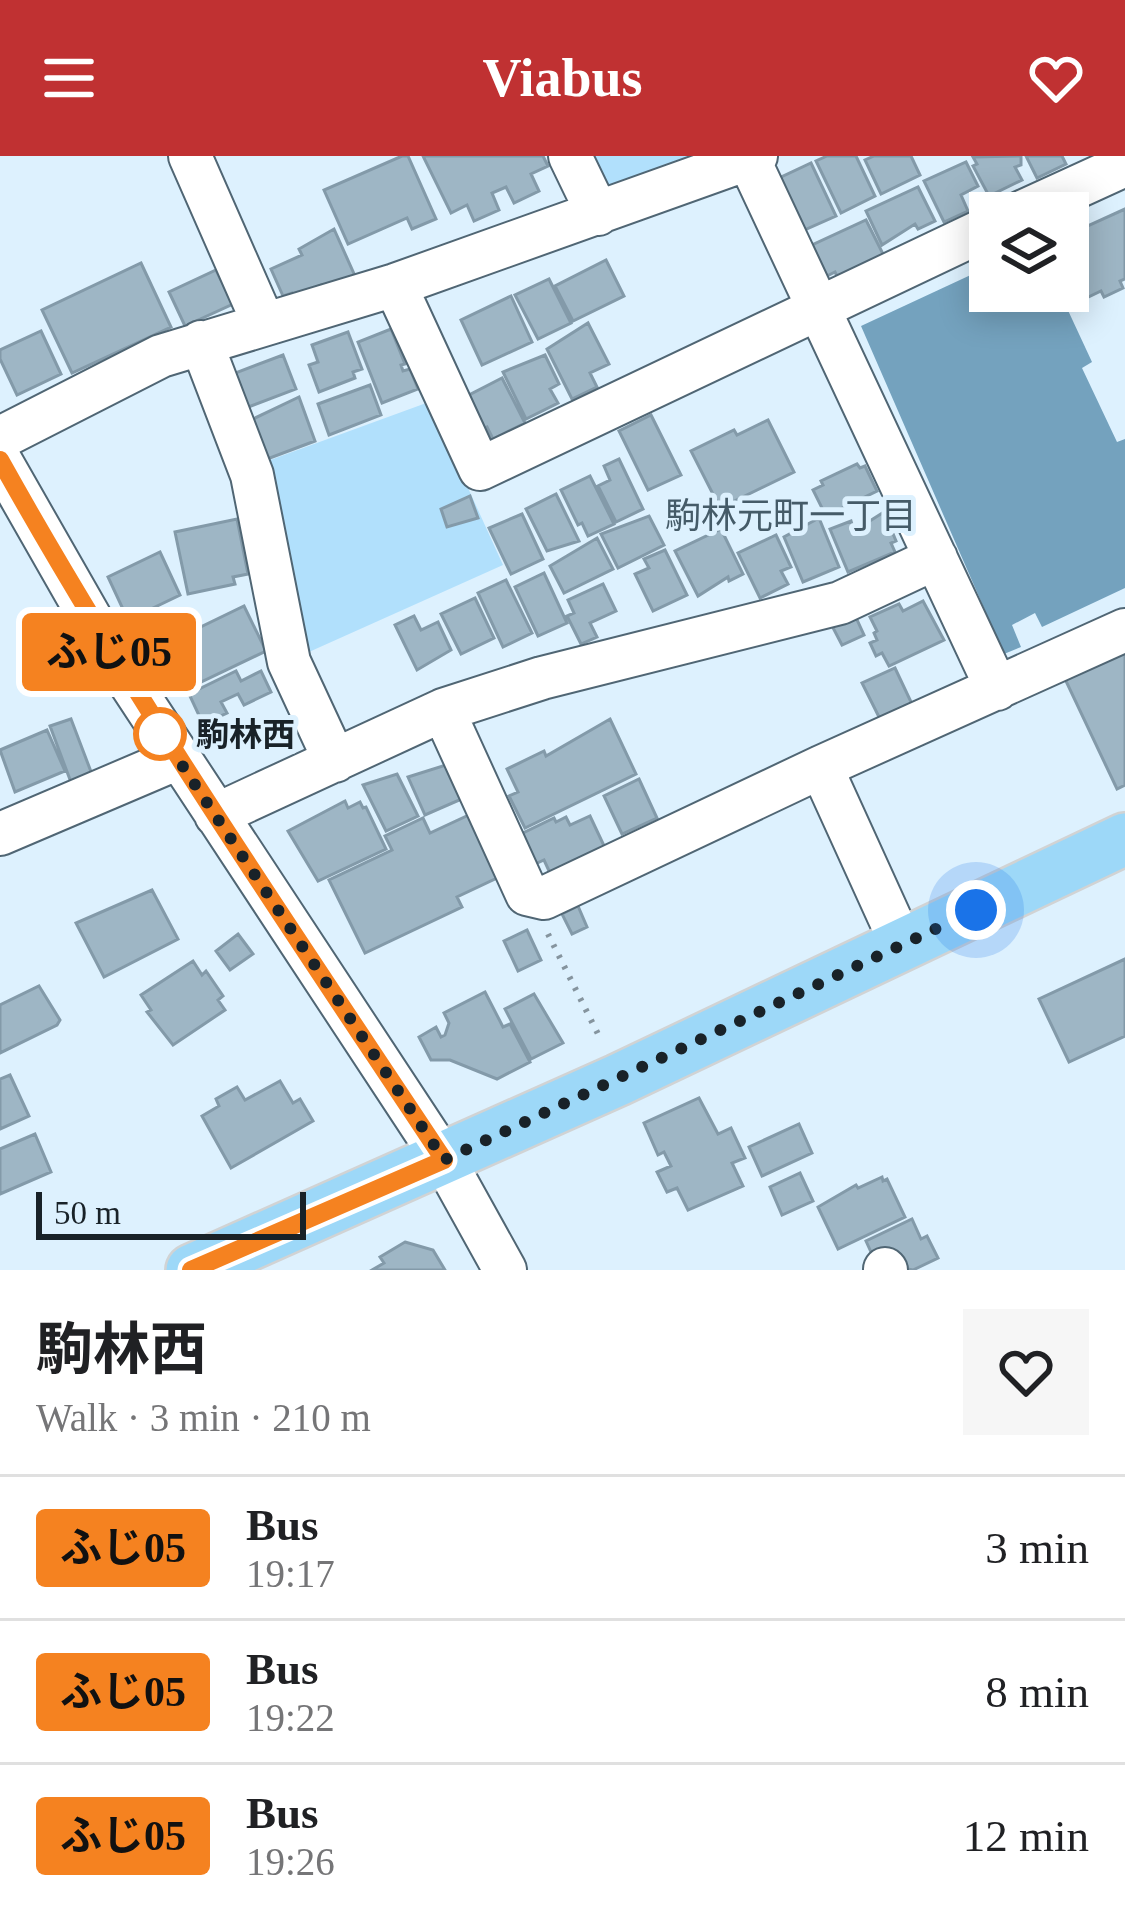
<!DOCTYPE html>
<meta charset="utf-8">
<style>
body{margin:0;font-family:"Times New Roman","Noto Sans JP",serif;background:#f6f6f6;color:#202124;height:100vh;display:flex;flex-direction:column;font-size:45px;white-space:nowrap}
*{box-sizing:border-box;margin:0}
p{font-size:39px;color:#757577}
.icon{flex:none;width:66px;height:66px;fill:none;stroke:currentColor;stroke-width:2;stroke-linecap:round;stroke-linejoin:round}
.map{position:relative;height:1114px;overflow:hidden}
.panel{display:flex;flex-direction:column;background:#fff;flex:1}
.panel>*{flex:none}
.badge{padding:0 24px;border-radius:9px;font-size:42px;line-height:78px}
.fabs{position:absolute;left:969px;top:36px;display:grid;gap:24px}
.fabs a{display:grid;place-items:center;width:120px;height:120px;border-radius:0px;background:#fff;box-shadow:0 6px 30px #0003;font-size:60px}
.scale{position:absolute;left:36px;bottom:30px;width:270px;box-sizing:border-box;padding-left:12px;border:6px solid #192228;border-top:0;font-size:33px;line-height:42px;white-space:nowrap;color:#192228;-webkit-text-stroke:9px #ddf1fe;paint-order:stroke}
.you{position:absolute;width:60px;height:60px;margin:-30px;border:9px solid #fff;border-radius:50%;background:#1a73e8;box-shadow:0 0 0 18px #1a73e833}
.map>.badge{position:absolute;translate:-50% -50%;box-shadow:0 0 0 6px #fff}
.round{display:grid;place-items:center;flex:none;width:126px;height:126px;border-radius:0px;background:#f6f6f6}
.overview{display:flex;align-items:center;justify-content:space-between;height:204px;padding:0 36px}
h1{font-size:57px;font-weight:700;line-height:90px}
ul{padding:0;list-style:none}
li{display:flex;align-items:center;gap:36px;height:144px;padding:0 36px;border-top:3px solid #e0e0e0}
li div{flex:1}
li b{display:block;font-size:45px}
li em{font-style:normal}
li .badge{min-width:132px;font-weight:700;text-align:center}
header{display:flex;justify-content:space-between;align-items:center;height:156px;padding:0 36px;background:#c03132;color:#fff;font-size:54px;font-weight:700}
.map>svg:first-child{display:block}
.green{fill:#b1e0fc}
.water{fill:#74a2be}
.building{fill:#9eb6c5;stroke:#839aa9;stroke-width:3}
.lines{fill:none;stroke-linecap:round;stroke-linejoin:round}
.minor-casing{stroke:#506674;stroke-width:46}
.major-casing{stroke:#d1d3d4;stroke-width:56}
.path{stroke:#85949e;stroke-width:6;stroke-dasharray:3 9;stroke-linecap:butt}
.minor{stroke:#fff;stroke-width:42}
.major{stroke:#9dd8f8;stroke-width:51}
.line-casing{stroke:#fff;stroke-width:27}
.line{stroke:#f58220;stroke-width:18}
.walk{stroke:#192228;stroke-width:12;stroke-dasharray:0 21.6}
.stop-dot{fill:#fff;stroke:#f58220;stroke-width:6}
.labels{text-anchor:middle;stroke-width:10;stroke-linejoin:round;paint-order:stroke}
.stop-label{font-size:33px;font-weight:bold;fill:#192228;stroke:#ddf1fe;text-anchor:start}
.neighbourhood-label{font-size:36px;fill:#455b68;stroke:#ddf1fe}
</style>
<header><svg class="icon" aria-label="menu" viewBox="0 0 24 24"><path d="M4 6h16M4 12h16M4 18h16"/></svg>Viabus<svg class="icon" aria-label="heart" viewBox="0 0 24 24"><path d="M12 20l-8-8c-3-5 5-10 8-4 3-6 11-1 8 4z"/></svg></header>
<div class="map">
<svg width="1125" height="1114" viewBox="0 0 1125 1114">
<rect width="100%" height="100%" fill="#ddf1fe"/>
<path class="green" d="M590,0h122l-94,37 -15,-9z
M429,246l74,163 -203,91 -38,-193z"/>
<path class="water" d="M990,110v25h69l33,71 -10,6 35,74 8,-3v149l-83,39 -7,-14 -23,12 9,22 -17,7 -143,-328z"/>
<path class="building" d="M402,0h6l28,63 -24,10 -5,-11 -59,26 -24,-54z
M423,0h120l5,10 -17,8 8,17 -25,12 -8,-16 -14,6 7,17 -25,11 -7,-16 -16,8z
M827,0h29l19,40 -34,17 -25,-52z
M874,0h37l9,19 -39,19 -16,-34z
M1021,0v9l-6,2 7,13 -33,16 -16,-30 4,-2 -4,-7z
M1026,0h36l4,8 -29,14z
M966,6l12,24 -17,9 7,16 -24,11 -20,-41z
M811,7l25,53 -34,15 -25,-52z
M918,31l17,34 -17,8 -3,-5 -33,21 -16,-34z
M1125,53v70l-5,2 3,7 -19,9 -3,-6 -23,11 -10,-20v-36l16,-8 -5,-8z
M866,64l18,36 -46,22 -3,-6 -8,4 -15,-31z
M334,73l21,47 -31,14 -3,-5 -27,12 -2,-4 -9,3 -12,-27 31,-14 -3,-6z
M606,104l18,36 -51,25 -18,-35z
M141,107l30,64 -99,46 -30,-63z
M216,114l17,34 -48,22 -16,-34z
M549,123l22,44 -33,16 -23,-44z
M511,140l21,46 -50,23 -21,-45z
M588,167l21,41 -19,9 7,14 -25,12 -25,-50z
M391,173l14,35 -4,1 2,6 7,-2 8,20 -36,14 -24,-61z
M41,175l20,43 -44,21 -17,-36v-9z
M348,176l14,37 -9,3 2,6 -36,14 -10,-27 9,-3 -6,-17z
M283,199l13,34 -53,20 -13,-34z
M545,199l14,29 -9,5 8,14 -32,16 -23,-47z
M502,222l23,45 -32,16 -6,-12 -4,2 -14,-34z
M370,229l11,30 -52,20 -11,-31z
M299,241l16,44 -53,20 -9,-42z
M651,259l30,60 -33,15 -29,-59z
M768,264l26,52 -74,36 -29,-57 43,-21 3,5z
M619,303l24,50 -27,13 -18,-36 12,-6 -6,-14z
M857,308l3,4 5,-2 12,25 -51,25 -13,-26 10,-5 -2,-4z
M590,320l24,48 -26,12 -6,-13 -4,2 -17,-35z
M556,338l23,47 -32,10 -21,-42z
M470,340l8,22 -31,9 -6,-18z
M884,356l12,29 -5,2 4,9 -47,20 -18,-43 21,-8 3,10z
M522,358l21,45 -32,15 -22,-46z
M649,360l15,29 -46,23 -17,-34z
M819,362l20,49 -36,15 -19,-45z
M237,363l11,55 -15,3 2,7 -47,10 -13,-62z
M721,373l22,45 -14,7 -1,-4 -30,19 -23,-45z
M776,379l15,32 -10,4 7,13 -28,14 -22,-45z
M597,382l16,31 -49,24 -14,-27z
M665,394l22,45 -34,16 -18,-37 14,-6 -5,-9z
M160,396l20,43 -52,25 -20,-43z
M544,417l23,50 -29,13 -23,-49z
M506,424l26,53 -29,14 -25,-54z
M603,428l13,27 -26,12 7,14 -16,7 -14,-28 7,-3 -6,-13z
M475,442l19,40 -33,16 -20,-40z
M923,445l21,39 -55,26 -7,-13 -6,3 -6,-13 7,-3 -3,-7 3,-2 -7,-14 29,-13 4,7z
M244,450l22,45 -90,43 -24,-49 30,-14 2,4z
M853,455l11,24 -22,10 -12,-23z
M414,460l7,14 17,-8 13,28 -34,20 -22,-45z
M1125,495v134l-8,4 -52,-110z
M895,512l17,36 -32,15 -18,-36z
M236,515l5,10 20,-10 10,21 -27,13 -6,-11 -17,8 6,11 -24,11 -14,-30z
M71,563l22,58 -21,8 -22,-59z
M610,563l26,55 -111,54 -16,-32 9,-4 -11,-23 37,-18 2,5z
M47,574l18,41 -50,21 -15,-42z
M449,608l15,34 -39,17 -17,-38z
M397,618l21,42 -32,15 -23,-46z
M639,623l18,39 -35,16 -18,-38z
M345,645l3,7 12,-6 3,6 3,-1 20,42 -68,32 -30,-50z
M471,658l26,64 -40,19 5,10 -97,46 -36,-73 63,-30 -7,-14 38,-18 7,15z
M590,660l16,34 -56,23 -6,-13 -9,4 -14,-30 33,-16 2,4 10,-5 4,8z
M152,734l26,49 -74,38 -28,-54z
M578,750l9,21 -15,7 -10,-20z
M527,774l14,30 -23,11 -14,-30z
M238,778l15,20 -23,16 -14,-19z
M1125,803v77l-56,26 -30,-63z
M193,805l9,14 4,-4 17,25 -5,4 7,10 -52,35 -26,-33 4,-2 -10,-15z
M39,830l21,34 -3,5 -57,28v-48z
M485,836l18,35 7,-3 20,38 -33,17 -47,-19h-19l-12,-23 17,-10 5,10 4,-2 4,-12 -5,-10z
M534,838l29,49 -32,16 -26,-50z
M10,919l19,41 -29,13v-50z
M280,925l13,22 7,-4 13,22 -82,47 -29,-52 17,-10 -3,-7 21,-12 8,13z
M699,942l19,36 13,-6 14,30 -13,5 11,23 -55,24 -11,-22 -10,4 -10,-20 14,-6 -7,-14 -6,3 -14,-32z
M799,968l13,29 -50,23 -13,-29z
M35,978l16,38 -51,22v-45z
M800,1017l13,28 -31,14 -12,-28z
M882,1021l1,4 4,-2 18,38 -67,32 -20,-42 38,-22 2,3z
M912,1063l9,20 6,-3 11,22 -25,12 -37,-7 -10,-22z
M405,1086l28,8 12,20h-73l12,-7 -4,-6z"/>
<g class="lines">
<g class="minor-casing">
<path id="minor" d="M190,0l73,166
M570,0l28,58
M749,4l248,529
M1020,57l105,-48
M395,129l85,184 510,-242
M201,186l51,133 37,187 46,99
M0,282l161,-82 234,-71 361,-129
M0,304l109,191 335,509 61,110
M443,554l84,184 17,4 277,-131 304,-137
M821,611l81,178
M216,659l227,-105 99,-32 298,-75 96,-45
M0,678l176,-75
M885,1113l1,1"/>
</g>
<g class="major-casing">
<path id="major" d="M192,1114l426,-190 507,-241"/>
</g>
<path class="path" d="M548,778l53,106"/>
<use href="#minor" class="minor"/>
<use href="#major" class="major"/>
</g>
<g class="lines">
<g class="line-casing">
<path id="line" d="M0,304c135,242 291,469 444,700l-253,110"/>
</g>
<use href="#line" class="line"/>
<path class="walk" d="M160,578l-6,-11 290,437 532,-250"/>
</g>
<circle class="stop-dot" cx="160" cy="578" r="24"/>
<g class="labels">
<g class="stop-label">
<text x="196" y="590">駒林西</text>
</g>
<g class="neighbourhood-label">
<text x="791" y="372">駒林元町一丁目</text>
</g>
</g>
</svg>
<div class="fabs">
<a><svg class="icon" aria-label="layers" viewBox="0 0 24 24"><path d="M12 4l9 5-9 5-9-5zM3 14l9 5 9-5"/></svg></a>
</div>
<div class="scale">50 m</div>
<div class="you" style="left:976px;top:754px"></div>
<b class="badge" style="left:109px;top:496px;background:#f58220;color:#111">ふじ05</b>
</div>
<section class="panel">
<div class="overview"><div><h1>駒林西</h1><p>Walk · 3 min · 210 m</p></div><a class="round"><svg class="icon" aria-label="heart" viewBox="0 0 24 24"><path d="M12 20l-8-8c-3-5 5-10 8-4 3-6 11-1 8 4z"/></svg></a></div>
<ul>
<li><span class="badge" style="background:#f58220;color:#111">ふじ05</span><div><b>Bus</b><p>19:17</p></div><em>3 min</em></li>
<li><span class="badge" style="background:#f58220;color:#111">ふじ05</span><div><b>Bus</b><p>19:22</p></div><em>8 min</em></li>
<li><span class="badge" style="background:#f58220;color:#111">ふじ05</span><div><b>Bus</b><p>19:26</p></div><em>12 min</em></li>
</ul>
</section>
